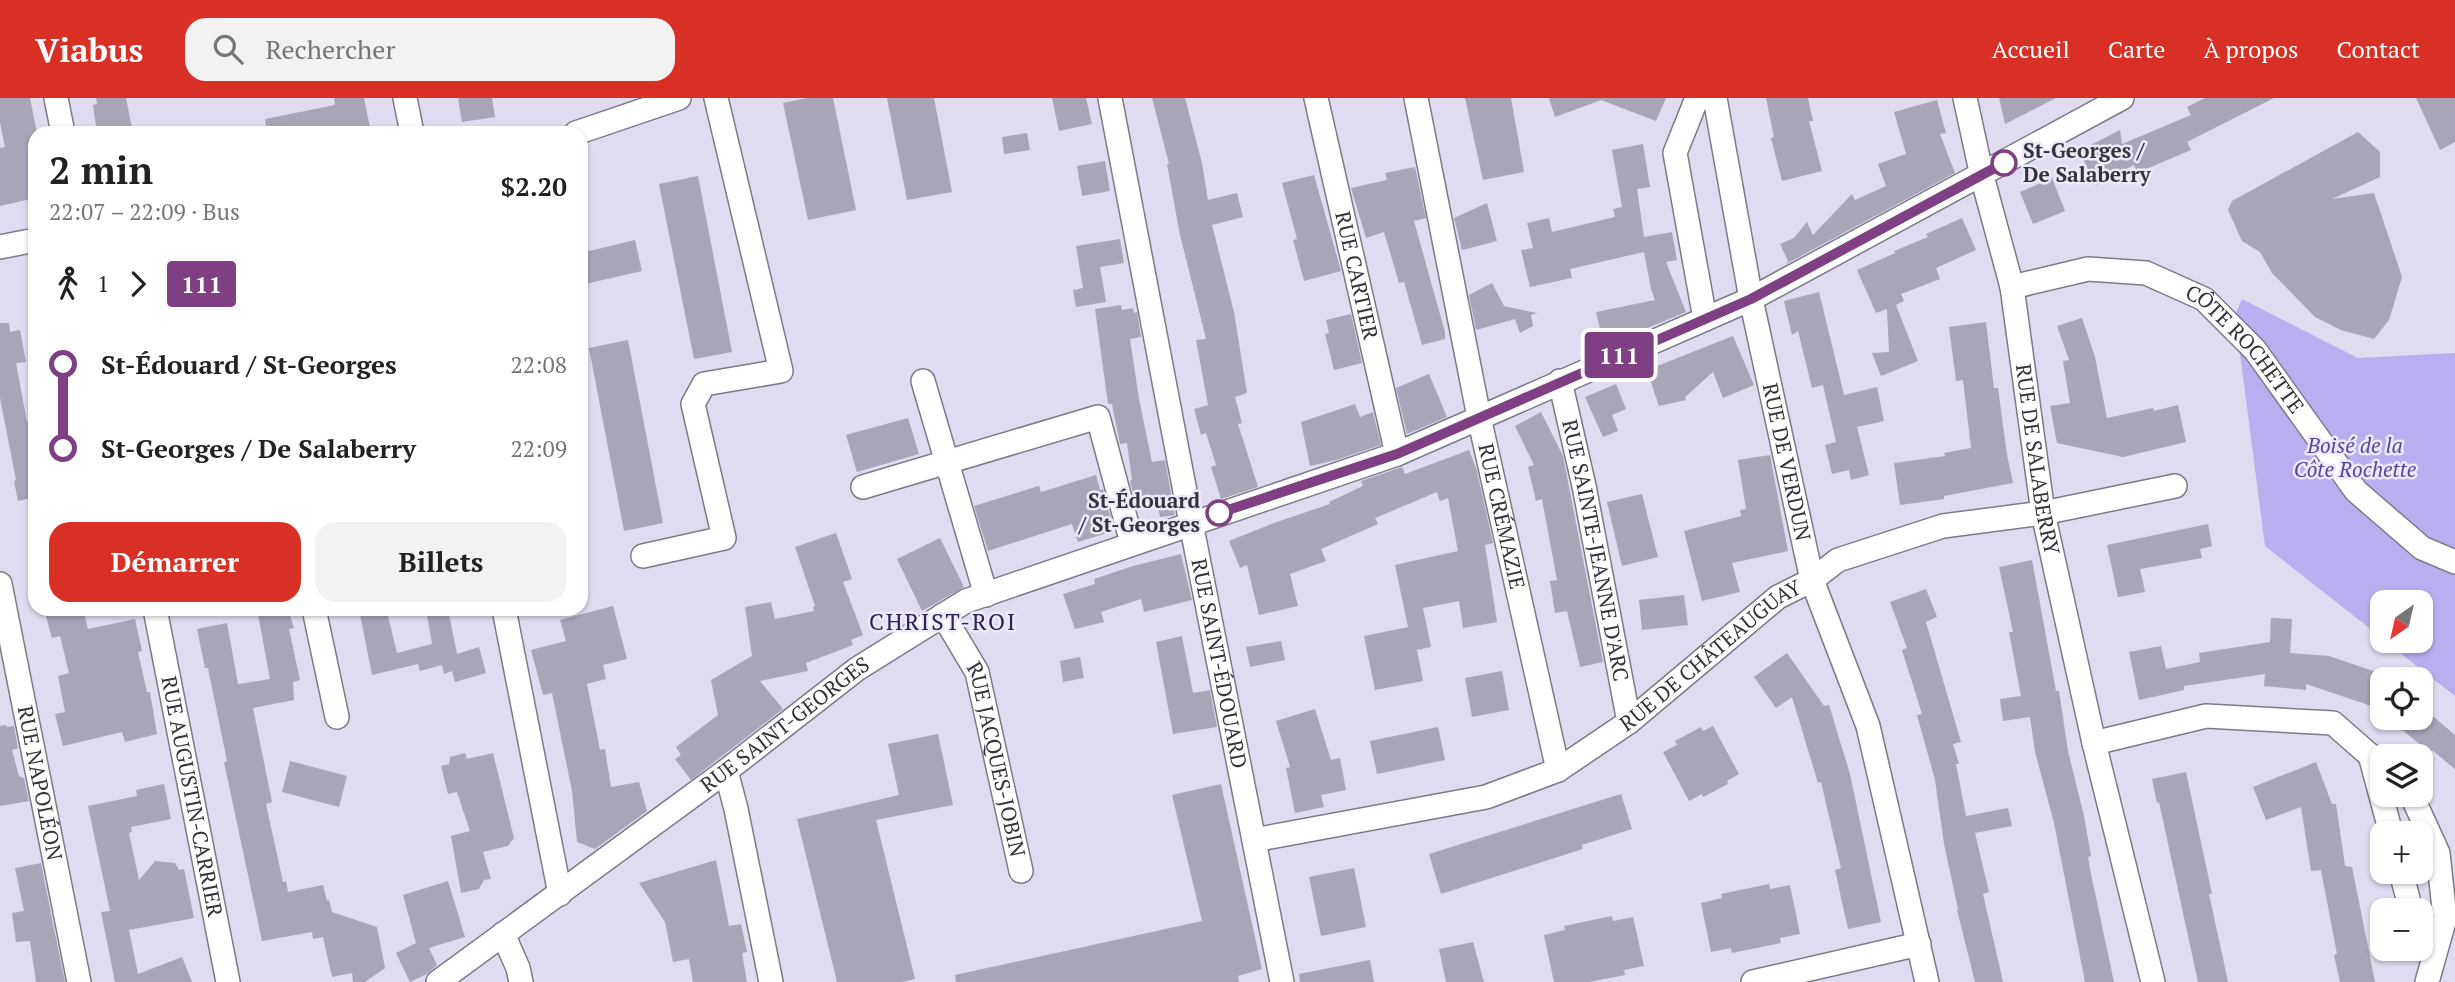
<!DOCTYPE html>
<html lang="fr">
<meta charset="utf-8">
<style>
body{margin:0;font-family:"PT Serif",serif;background:#f2f2f2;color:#222;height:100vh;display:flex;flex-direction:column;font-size:26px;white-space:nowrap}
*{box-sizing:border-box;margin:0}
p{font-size:23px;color:#767676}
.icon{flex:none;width:38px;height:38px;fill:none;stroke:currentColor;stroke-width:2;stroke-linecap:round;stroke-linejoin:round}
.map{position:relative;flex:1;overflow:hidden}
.sheet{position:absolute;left:28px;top:28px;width:560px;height:490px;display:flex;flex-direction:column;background:#fff;border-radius:21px;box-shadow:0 2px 5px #0004}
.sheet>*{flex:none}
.badge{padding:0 14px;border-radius:5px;font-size:24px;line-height:46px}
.needle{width:46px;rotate:214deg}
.buttons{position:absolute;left:2370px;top:492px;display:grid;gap:14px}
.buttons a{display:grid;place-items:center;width:63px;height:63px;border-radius:14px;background:#fff;box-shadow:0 2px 5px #0004;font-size:35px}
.map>.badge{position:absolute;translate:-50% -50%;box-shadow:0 0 0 4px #fff}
.legs{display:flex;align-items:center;gap:10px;height:77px;padding:0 21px;font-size:23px}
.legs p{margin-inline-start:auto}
.overview{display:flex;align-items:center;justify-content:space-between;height:119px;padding:0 21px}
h1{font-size:38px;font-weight:700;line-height:52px}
.cta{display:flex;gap:14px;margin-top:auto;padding:14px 21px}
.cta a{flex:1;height:80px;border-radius:21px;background:#d93025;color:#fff;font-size:28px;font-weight:700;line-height:80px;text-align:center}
.cta a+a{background:#f2f2f2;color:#222}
ul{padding:0 21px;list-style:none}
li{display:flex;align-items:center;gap:24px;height:84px;font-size:26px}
li i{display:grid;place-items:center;width:10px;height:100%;margin:0 9px;background:currentColor}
li i::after{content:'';width:18px;height:18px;margin:-9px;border:5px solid;border-radius:50%;background:#fff}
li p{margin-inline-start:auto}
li:first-child i{background:linear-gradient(#0000 50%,currentColor 0)}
li:last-child i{background:linear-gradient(currentColor 50%,#0000 0)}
header{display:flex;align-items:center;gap:42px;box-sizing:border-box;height:98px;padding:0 35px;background:#d93025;color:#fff}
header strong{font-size:33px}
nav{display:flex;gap:38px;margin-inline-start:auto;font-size:24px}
.search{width:490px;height:63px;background:#f2f2f2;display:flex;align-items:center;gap:18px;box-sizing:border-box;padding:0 24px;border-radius:21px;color:#767676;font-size:26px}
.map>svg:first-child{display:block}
.green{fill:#b9aff0}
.building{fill:#a7a5b6}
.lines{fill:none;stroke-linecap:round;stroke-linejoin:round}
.minor-casing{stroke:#7c7a8a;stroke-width:26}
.minor{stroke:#fff;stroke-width:23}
.line-1-casing{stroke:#fff;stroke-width:16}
.line-1{stroke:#7e4082;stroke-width:10}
.stop-1-dot{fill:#fff;stroke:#7e4082;stroke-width:3.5}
.labels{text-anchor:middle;stroke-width:5;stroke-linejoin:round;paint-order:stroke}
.stop-label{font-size:21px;font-weight:bold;fill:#34333a;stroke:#ebe9fb;text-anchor:start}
.street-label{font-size:21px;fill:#34333a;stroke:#ebe9fb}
.park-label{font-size:21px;font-style:italic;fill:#5a439d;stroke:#ebe9fb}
.neighbourhood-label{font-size:23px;letter-spacing:2px;fill:#2f205a;stroke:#ebe9fb}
</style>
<header>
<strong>Viabus</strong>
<div class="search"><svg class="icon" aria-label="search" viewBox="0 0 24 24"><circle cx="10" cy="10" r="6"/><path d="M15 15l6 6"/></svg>Rechercher</div>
<nav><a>Accueil</a><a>Carte</a><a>À propos</a><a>Contact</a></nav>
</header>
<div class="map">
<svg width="2455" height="884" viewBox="0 0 2455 884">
<rect width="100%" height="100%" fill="#dedcee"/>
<path class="green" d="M2242,201l116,59 97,-5v343l-70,-55 35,-1v-38h-38v36l-117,-92 -30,-231z"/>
<path class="building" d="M0,0h30l7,35h-2v65l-35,8v-58l5,-1 -5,-24z
M96,0h30l7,35h-36l-4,-28 4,-1z
M334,0h30l7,35h-104l-2,-14 70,-14z
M458,0h34l3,19 -33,5z
M807,0h26l23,112 -48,10 -25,-117z
M887,0h47l18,94 -45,8z
M1052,0h34l6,26 -33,7z
M1152,0h33l17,65 6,37 29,-7 6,24 -31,8 22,87 13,81 -12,4 7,26 -4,1 20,63 -37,12 -10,-32 5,-2 -10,-32 -5,2 -7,-26 14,-4 -12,-65 10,-1 -26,-104 -13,-71h2z
M1465,0h46l13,74 -41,8z
M1549,0h117l-10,23 -55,-21 -46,17z
M1766,0h42l5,23h-4l13,50 -40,10 -11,-43 3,-1z
M1999,0h57l-51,26z
M2205,0h69l-87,44 4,8 -54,23 -3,-8 -38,20 -17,-34 41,-21 2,14 69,-29 -4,-8z
M2416,0h39v44l-15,8z
M1937,2l9,33 -6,1 15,39 -169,91 2,-3 -8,-17 14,-6 13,-16 6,13 39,-41 3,6 31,-14 -8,-22 28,-10 -12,-42z
M2358,34l22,20v25l-48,22 42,-6 28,84 -13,43 -15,19 -33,-9 -26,-13 -43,-44 -12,-21 -18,-11 -14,-31 4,-9z
M1027,35l3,17 -26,4 -2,-17z
M1643,46l7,43 -13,2 7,48 28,-5 5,28 -11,2 20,50 -82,34 -8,-34 59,-12 -4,-11 -7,-37 -74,17 2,9 -42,9 -9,-37 12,-2 -6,-25 22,-5 3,14 63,-15 -2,-8 9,-2 -10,-57z
M1105,63l5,30 -28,5 -5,-30z
M1415,69l11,51 -12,3 31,111v7l-23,6 -18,-63 -5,1 -15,-51 -18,6 -15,-50 36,-8 -2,-7z
M1314,77l27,96 -37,10 -11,-41 4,-1 -15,-56z
M698,78l34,176 -38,7 -35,-175z
M2052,80l13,33 -32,13 -13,-32z
M1487,105l10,38 -35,9 -8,-32z
M1962,120l14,32 -40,18 4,11 -39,15 3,7 -8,4 22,56 -37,15 -9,-23 17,-1 -2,-43 -11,4 -19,-43 38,-17 -1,-2 34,-14 -2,-3z
M1120,141l4,24 -24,4 6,35 -30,5 -3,-17 10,-2 -7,-42z
M635,142l7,31 -61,14v-32z
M1492,185l12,23 33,7 -6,2 2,11 -13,7 -5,-14 -39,11 -7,-35z
M1819,194l25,103 33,-8 7,34 -27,6 12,48 -18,5 -2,-10 -17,4 -7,-29 11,-3 -13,-57 -11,3 -14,-57 -6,4 -8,-34z
M1121,207l1,5 11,-2 1,5 3,-1 4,25 -11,2 9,60 13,63 13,-2 10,55 -15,2 -4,-22 -22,2 -4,-16 2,-1 -5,-37 -7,1 -8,-40h-4l-13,-95z
M1351,216l11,49 -28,7 -9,-36 4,-1 -3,-13z
M2082,220l13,39 12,61 46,-10 1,3 24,-6 8,37 -63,15 -66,-14 -7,-37 20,-3 -7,-42 6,-1 -12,-34z
M1986,224l8,66h4l9,67 6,28 -69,13v3l-44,6 -6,-42 51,-7 -1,-3 27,-5 -8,-68 -7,1 -7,-54z
M0,225h9l1,9 10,-2 6,32 -10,1 11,59 4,-1 1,4 3,-1v73l-17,4 -4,-20 2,-1 -16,-82z
M1733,238l21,49 -31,13 -10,-26 -28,25 1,3 -27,6 -12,-36z
M628,242l35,183 -39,8 -35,-183z
M1429,276l18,43 -40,17 -11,-46z
M1616,286l10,25 -14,6 6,16 -15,6 -18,-40z
M1355,306l5,13 13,-5 8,33 -45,15 -26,6 -9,-44z
M1541,314l22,44 40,206 -23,5 -13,-56 -12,2 -5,-32 7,-1 -15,-81 -6,2 -8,-34 6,-2 -19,-39z
M908,320l11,36 -62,18 -11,-37z
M1469,352l8,21 16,72 -8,2 12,77 -34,6 -4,-27 -36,7 8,39 -14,3 6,31 -48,9 -11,-54 44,-9 -13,-62 63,-14 -10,-53 -8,3 -3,-9 -62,26 3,6 -57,25 5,12 -36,13 8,32 -39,9 -12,-50 -7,3 -11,-27 45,-18 56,-19 -1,-2 34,-16 -2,-5 41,-14 3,7z
M1770,357l18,96 -56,12 8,29 -38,9 -18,-70 57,-15 -1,-6 6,-1 -8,-49z
M1096,377l4,15 3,-1 11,42 -36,11 -6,-18 -84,27 -14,-45 65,-20 2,6z
M1642,396l16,63 -36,9 -15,-64z
M2208,426l4,22 -12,3 2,9 -62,11 5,23 -27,5 -11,-52z
M836,435l16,46 -9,3 20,53 -12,5 2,5 -47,18 2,8 -48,10 23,28 -92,71 -16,-21 6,-4 -5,-8 42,-32 -7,-35 41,-24 -7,-49 26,-5 4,17 39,-8 -1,-4 2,-1 -20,-59z
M940,440l24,49 -42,24 -25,-52z
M1181,456l11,46 -48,12 -3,-13 -40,13 3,10 -29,7 -12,-35 32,-10 -1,-5 39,-13z
M2032,462l24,131h3l9,60 16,65 7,40 -3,1 3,17 23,108h-29l-31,-159 -19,-71 -5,-35 -27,4 -3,-22 21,-3 -12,-64h4l-14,-65z
M1926,491l11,28 -11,5 35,120 -8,2 6,20h-3l10,52 42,-8 4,18 -37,7 14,59 -6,2 20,88h-28l-18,-72 1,-1 -14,-65 -9,-64 -18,-65 5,-1 -20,-64 5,-2 -17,-46z
M1684,497l4,30 -46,5 -3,-30z
M613,508l14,53 -24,6 3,14 -19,5 13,66 5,-1 6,38 28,-5 8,29 -52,38 -18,-7 -5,-51 -20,-98 -9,2 -12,-45 35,-9 -6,-21z
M44,511h39l5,20 47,-10 7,32 -4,1 9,40h3l7,42 -32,8 -3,-10 -59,14 -8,-32 10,-2 -7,-36 11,-3 -9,-37 -8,2z
M257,511h31l6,19 -5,1 11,51 -7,2 1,18 -41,8 19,94 -6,2 17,78 3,-1 2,11 35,-7 4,16 2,-1 3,12 45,15 8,41 -20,14h-12l-1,-9 -20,4 -9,-40 -10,2 -1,-7 -50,9 -38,-179 3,-1 -19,-93h-3l-8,-39 30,-6 11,61 32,-5z
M359,511h25l1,7h3l9,37 35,-9 -6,-35h22l9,45 22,-7 7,26 -31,9 -3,-11 -8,3 -2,-9 -22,6 -2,-7 -46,11z
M2271,520l21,1 -2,34 39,3 53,18v20l-5,14 -71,-24v6l-42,-4 1,-12 -81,12v4l-45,10 -10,-48 32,-6 5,23 34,-7 -1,-9 71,-11z
M1182,538l11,57 17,-3 7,37 -44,7 -17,-92z
M1281,543l4,19 -35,7 -4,-20z
M1787,555l37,53 5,-1 21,69 31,148 -33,7 -13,-59 6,-2 -20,-86 -3,1 -26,-86 -16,11 -22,-31z
M1080,559l4,21 -21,4 -3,-21z
M1502,573l7,39 -37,7 -7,-39z
M2420,607l35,30v34l-23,-19 -2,3 -42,-35h32z
M1315,611l16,51 9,-2 6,32 -25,5 3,12 -29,6 -9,-45 4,-1 -14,-46z
M6,627l1,2 7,-1 4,22 -6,2 7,26 5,2 5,23 -29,5v-80z
M1713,628l26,48 -12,7 1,3 -25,13 -1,-3 -13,7 -26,-49 14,-7 -2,-4 26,-14 2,4z
M1438,629l7,33 -68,14 -7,-33z
M938,636l15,71 -77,15 39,159 -13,3h-65l-40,-163 102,-24 -11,-51z
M465,655l2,6 26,-6 21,85 -6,8 -25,6 8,27 -7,1 -5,9 -18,4 -10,-57 19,-5 -13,-39 -9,2 -7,-28 8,-2 1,-7z
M290,663l57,15 -8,31 -57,-15z
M2316,664l16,42h4l9,62 7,1 23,115h-35l-6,-27 3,-1 -16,-84 -10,1 -10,-64 -35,13 -13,-33z
M2186,674l26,122h-3l19,88h-30l-39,-180 -2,1 -5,-24z
M164,686l7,35 -40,8 1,5 -3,1 10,47 16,-19 20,2 4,7 5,-1 10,49 -65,12 9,44 44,-17 10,25h-77l-14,-70 9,-1 -22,-105 49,-10 -1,-6z
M1221,686l41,185 -24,7 1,6h-283l-1,-7 247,-54 -30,-126z
M1621,696l11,35 -50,16 1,4 -142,45 -12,-40z
M716,762l13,66 12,-2 6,28 -5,1 5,29h-54l-4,-23 -16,3 -8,-40 -26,-39z
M41,765l10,51 14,68h-29l-6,-41 -14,1 -4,-29 12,-2 -9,-43z
M1354,770l12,59 -45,9 -12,-59z
M448,783l17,56 -36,11 8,17 -10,9 -17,8 -14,-29 20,-10 -13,-48z
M1769,786l1,5 20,-4 10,49 -20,4 1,5 -49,10 -1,-5 -20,4 -10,-49 21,-5 -1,-4z
M1612,818l1,5 20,-4 11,49 -20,4 1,5 -36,7h-35l-10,-47 21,-5 -1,-4z
M1473,844l11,40h-38l-7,-33z
M1370,862l4,22h-74l-1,-8z"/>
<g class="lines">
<g class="minor-casing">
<g id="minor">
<path d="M56,0l7,35"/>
<path d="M405,0l7,35"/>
<path id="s1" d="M1110,0l81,425 91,459"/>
<path id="s2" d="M1316,0l81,356"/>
<path id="s3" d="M1416,0l63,319 79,353"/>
<path d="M1697,0l-22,55 30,166"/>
<path id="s4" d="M1715,0l36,201 61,281 56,146 59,256"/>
<path id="s5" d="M1965,0l17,78 30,111 31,226 51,230 59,239"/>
<path d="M576,35l103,-35"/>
<path d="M0,149l35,-7"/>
<path id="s6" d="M2012,189l76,-18 58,4 58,26 51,51 101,141 66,57 33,14"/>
<path d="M923,283l63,214"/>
<path id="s7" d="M1560,283l24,105 45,236"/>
<path d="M863,389l235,-70 34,126"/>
<path d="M643,458l81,-18 -31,-134 11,-20 77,-13 -65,-273"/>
<path id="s8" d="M0,486l79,398"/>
<path id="s9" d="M155,511l73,373"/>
<path d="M314,511l23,108"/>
<path d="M504,511l56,285"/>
<path id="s10" d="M943,517l34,57 44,199"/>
<path d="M2094,645l112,-27 127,7 49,43"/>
<path d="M2370,657l21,78"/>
<path d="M726,673l10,38 35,173"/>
<path d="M2411,696l27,59 7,65 -18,64"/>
<path id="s11" d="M1254,742l232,-43 72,-27 71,-48 149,-125 34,-17 26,-20 105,-34 100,-13 132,-27"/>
<path d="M2401,774l10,38"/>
<path d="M503,836l15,34 3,14"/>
<path id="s12" d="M438,884l288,-211 131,-102 109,-68 431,-147 354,-155 371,-201"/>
<path d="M1753,884l166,-38"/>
</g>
</g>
<use href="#minor" class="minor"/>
</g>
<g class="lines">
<g class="line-1-casing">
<path id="line-1" d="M1219,415l178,-59 354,-155 253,-136"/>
</g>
<use href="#line-1" class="line-1"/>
</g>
<g class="stop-1-dot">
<circle cx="2004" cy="65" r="12"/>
<circle cx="1219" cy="415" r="12"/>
</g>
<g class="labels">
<g class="stop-label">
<text x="2023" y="60">St-Georges /<tspan x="2023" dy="24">De Salaberry</tspan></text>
<text x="1200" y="410" text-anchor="end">St-Édouard<tspan x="1200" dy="24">/ St-Georges</tspan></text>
</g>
<g class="street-label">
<text dy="7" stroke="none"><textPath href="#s2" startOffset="182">RUE CARTIER</textPath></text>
<text dy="7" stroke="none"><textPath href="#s6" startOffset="264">CÔTE ROCHETTE</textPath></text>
<text dy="7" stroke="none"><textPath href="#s5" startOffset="369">RUE DE SALABERRY</textPath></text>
<text dy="7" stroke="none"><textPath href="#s4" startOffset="371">RUE DE VERDUN</textPath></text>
<text dy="7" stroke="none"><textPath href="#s3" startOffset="427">RUE CRÉMAZIE</textPath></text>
<text dy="7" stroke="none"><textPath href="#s7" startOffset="173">RUE SAINTE-JEANNE D'ARC</textPath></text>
<text dy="7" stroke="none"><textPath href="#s11" startOffset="504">RUE DE CHÂTEAUGUAY</textPath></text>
<text dy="7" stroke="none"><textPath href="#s1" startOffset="576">RUE SAINT-ÉDOUARD</textPath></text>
<text dy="7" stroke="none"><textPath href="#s12" startOffset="432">RUE SAINT-GEORGES</textPath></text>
<text dy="7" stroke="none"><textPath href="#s10" startOffset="156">RUE JACQUES-JOBIN</textPath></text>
<text dy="7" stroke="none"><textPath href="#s8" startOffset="203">RUE NAPOLÉON</textPath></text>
<text dy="7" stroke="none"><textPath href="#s9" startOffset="191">RUE AUGUSTIN-CARRIER</textPath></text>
</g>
<g class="park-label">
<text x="2355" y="355">Boisé de la<tspan x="2355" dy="24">Côte Rochette</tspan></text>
</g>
<g class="neighbourhood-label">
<text x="943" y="532">CHRIST-ROI</text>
</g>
</g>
</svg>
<div class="buttons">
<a><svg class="needle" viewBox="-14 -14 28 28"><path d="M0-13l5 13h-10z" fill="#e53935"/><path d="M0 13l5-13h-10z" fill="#767676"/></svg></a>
<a><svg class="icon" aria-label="locate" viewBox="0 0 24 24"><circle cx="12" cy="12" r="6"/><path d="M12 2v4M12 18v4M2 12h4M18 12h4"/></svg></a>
<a><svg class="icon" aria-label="layers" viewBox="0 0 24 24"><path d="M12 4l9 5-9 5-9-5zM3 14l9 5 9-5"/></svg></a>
<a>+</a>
<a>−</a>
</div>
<b class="badge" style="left:1619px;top:257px;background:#7e4082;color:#fff">111</b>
<section class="sheet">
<div class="overview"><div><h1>2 min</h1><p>22:07 – 22:09 · Bus</p></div><b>$2.20</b></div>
<div class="legs"><svg class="icon" aria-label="walk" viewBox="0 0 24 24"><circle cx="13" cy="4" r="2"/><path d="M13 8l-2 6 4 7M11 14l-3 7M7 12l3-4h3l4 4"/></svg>1<svg class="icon" aria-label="forward" viewBox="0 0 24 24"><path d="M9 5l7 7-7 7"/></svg><b class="badge" style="background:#7e4082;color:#fff">111</b></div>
<ul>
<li><i style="color:#7e4082"></i><b>St-Édouard / St-Georges</b><p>22:08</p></li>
<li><i style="color:#7e4082"></i><b>St-Georges / De Salaberry</b><p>22:09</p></li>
</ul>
<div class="cta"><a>Démarrer</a><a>Billets</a></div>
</section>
</div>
